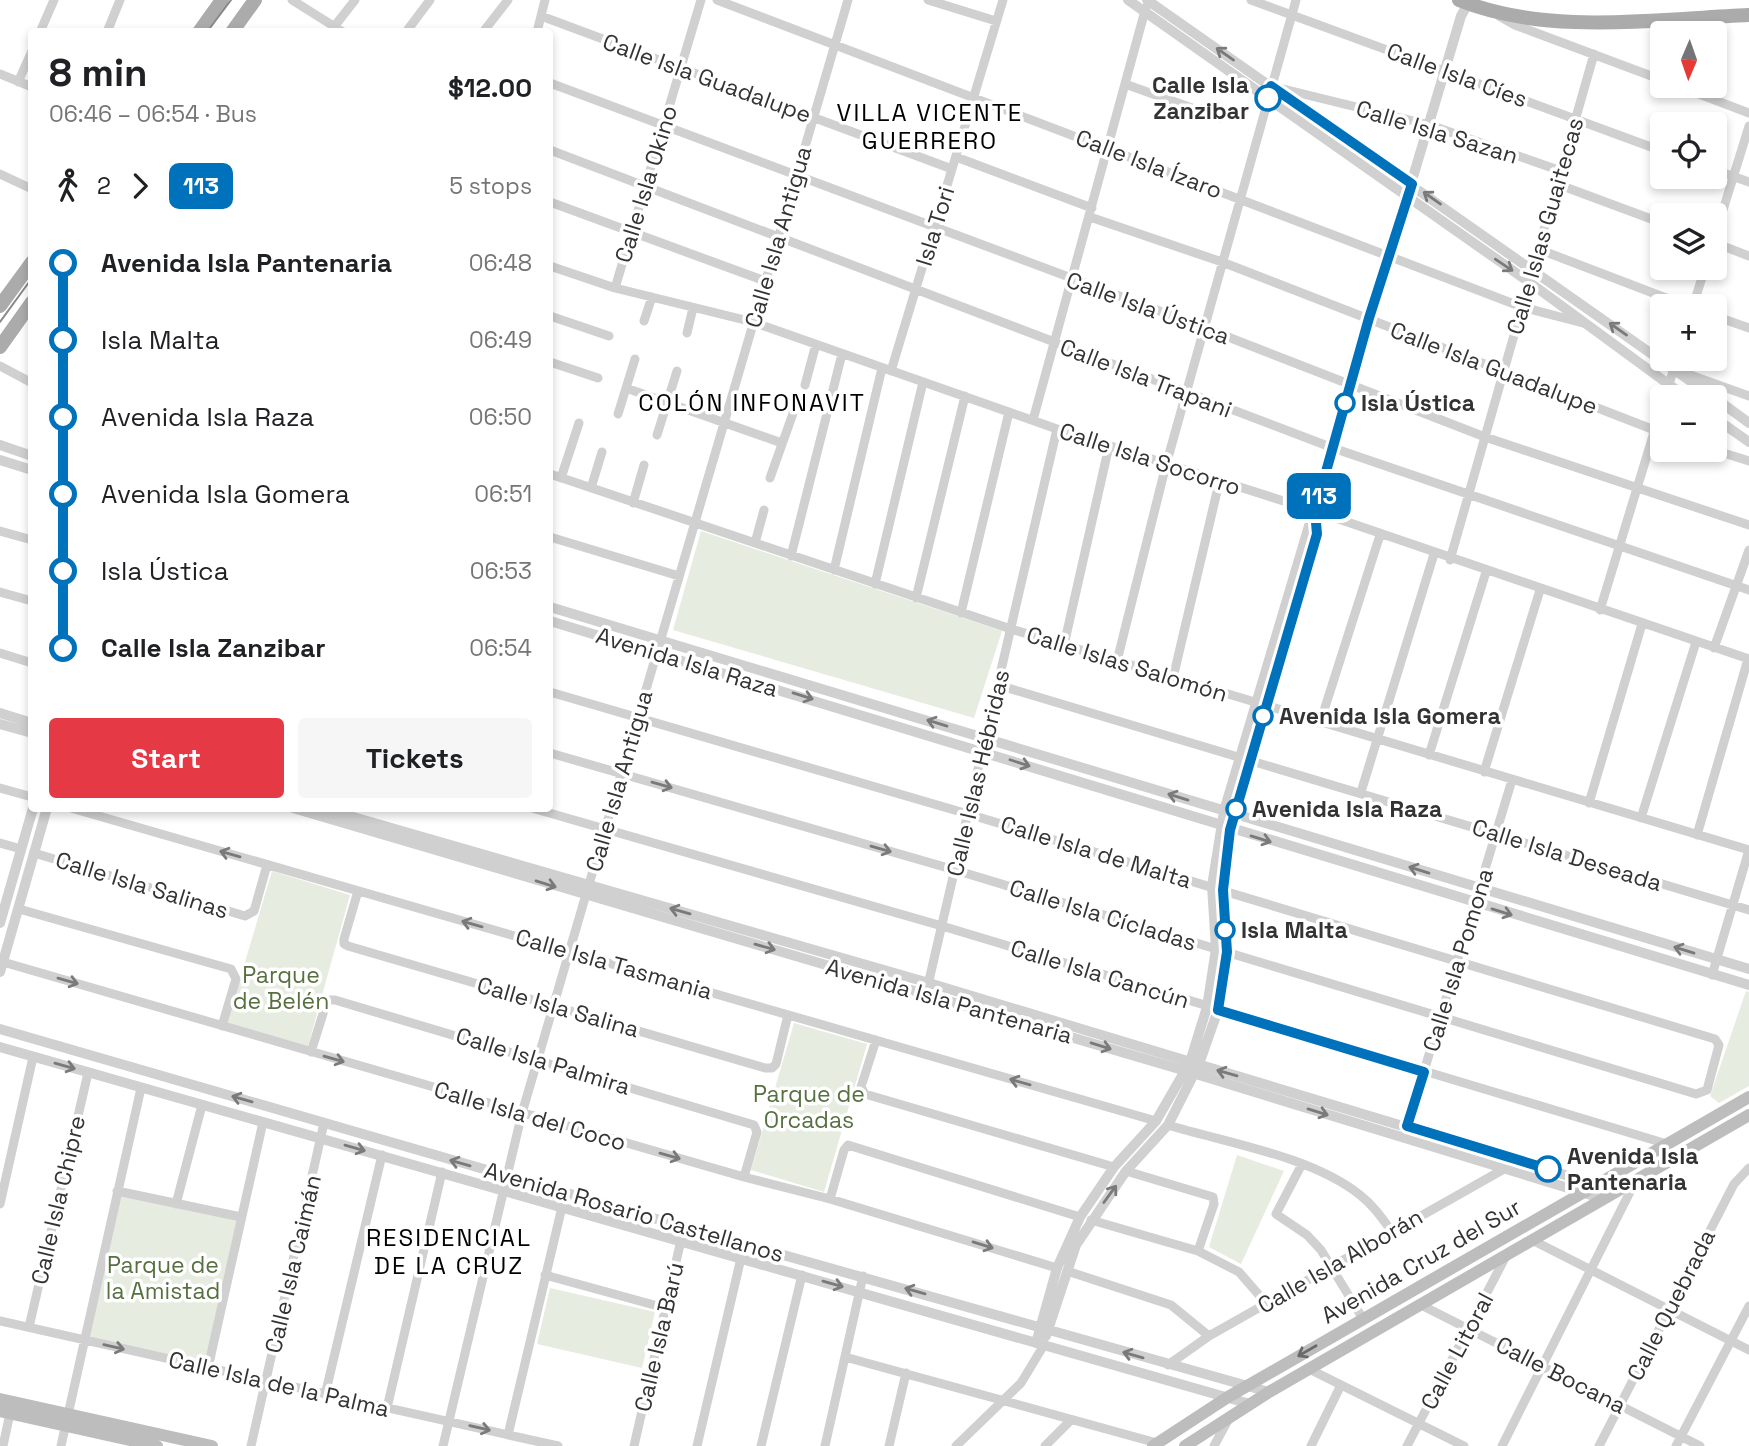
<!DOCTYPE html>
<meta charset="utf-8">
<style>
body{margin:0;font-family:"Space Grotesk",sans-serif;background:#f6f6f6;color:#202124;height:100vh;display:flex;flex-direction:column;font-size:26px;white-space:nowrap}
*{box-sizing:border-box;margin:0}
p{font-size:23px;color:#757577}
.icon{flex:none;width:38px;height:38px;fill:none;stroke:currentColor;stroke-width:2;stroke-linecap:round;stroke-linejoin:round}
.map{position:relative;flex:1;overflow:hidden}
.drawer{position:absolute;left:28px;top:28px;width:525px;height:784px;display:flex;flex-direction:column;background:#fff;border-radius:7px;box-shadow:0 4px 10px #0003}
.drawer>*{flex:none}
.badge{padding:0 14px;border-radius:10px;font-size:24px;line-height:46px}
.needle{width:46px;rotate:182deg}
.tools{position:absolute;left:1650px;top:21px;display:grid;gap:14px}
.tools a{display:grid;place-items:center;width:77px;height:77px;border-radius:7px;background:#fff;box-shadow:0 4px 10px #0003;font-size:35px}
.map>.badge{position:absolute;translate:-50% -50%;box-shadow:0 0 0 4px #fff}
.legs{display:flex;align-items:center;gap:10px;height:77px;padding:0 21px;font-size:23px}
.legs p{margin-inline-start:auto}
.overview{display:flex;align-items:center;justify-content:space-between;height:119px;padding:0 21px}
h1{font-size:38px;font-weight:700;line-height:52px}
.cta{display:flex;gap:14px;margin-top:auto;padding:14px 21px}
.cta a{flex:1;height:80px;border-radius:7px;background:#e63946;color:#fff;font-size:28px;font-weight:700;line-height:80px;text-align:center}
.cta a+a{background:#f6f6f6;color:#202124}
ul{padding:0 21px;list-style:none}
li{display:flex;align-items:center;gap:24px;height:77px;font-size:26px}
li i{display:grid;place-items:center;width:10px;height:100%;margin:0 9px;background:currentColor}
li i::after{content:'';width:18px;height:18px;margin:-9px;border:5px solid;border-radius:50%;background:#fff}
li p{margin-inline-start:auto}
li:first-child i{background:linear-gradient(#0000 50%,currentColor 0)}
li:last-child i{background:linear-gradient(currentColor 50%,#0000 0)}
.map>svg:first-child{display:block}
.green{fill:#e6ecdf}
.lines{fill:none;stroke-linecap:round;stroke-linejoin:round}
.minor{stroke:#d0d0d0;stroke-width:9}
.tertiary{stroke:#d0d0d0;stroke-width:10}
.secondary{stroke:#bdbdbd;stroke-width:12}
.primary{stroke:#ababab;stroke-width:14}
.tram{stroke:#888;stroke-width:2}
.oneway{stroke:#7a7a7a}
.oneway2{stroke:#6a6a6a}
.line-1-casing{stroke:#fff;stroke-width:16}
.line-1{stroke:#0072bc;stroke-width:10}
.stop-1-dot{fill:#fff;stroke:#0072bc;stroke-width:3.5}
.labels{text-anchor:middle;stroke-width:7;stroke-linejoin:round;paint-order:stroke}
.street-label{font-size:23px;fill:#333;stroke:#fff}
.stop-label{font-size:23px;font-weight:bold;fill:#333;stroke:#fff;text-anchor:start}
.park-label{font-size:23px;fill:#56703f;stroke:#fff}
.neighbourhood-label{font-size:24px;letter-spacing:2px;fill:#000;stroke:#fff}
</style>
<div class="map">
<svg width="1749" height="1446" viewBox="0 0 1749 1446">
<rect width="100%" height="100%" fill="#fff"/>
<path class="green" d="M701,531l301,100 -28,87 -301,-88z
M272,871l78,24 -42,151 -81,-23z
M1746,991l3,1v94l-30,17 -9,-7z
M794,1023l73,21 -43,148 -73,-22z
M1237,1155l47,16 -43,93 -32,-17z
M119,1195l118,24 -32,146 -117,-27z
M550,1288l105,24 -13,56 -105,-24z"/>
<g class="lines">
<path class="minor" d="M292,0l51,32
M717,0l805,307 61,16
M928,0l68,21
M1251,0l411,151
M541,16l411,153
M1499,16l16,9 147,55
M40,32l14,-32
M107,32l13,-32
M330,32l25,-32
M406,32l24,-32
M483,32l25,-32
M537,32l8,-32
M0,74l32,13
M18,82l14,-31
M550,83l655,245 280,109 264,88
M1125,84l95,34
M1271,86l159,39 131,46
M1678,86l71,27
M550,150l783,298 416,142
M956,157l136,51
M1715,170l34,12
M0,174l32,15
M1557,184l105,39
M550,202l215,79
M1090,217l132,45 440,171
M1715,236l34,-110
M1715,243l34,13
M1538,249l149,57
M550,266l65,22 138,34 304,107 258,82 434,148
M615,288l86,-288
M1693,306l12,-38
M550,316l59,20
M1715,316l34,12
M644,321l8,-24
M687,333l6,-25
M550,362l48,16
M0,366l32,17
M891,371l112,-371
M1682,372l67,24
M805,385l11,-41
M626,388l156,55
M1665,397l12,-38
M618,414l17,-55
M1033,420l113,-413
M657,435l20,-64
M1714,450l35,11
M550,474l461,155 738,221
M561,478l18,-55
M770,478l26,-73
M591,488l11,-36
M633,503l11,-38
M0,531l32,9
M550,537l129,39
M755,543l9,-33
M791,556l51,-202
M1450,560l144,-506
M834,570l48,-202
M875,584l48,-202
M0,592l32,9
M916,598l49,-202
M1600,610l62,-204
M961,613l48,-201
M1064,645l45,-199
M1714,648l35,-98
M0,653l32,10
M1117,661l49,-196 130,-465
M1173,678l46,-195
M998,685l751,225
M550,692l418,122 747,225 4,6 -12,45 -11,4 -741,-224 -405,-117
M1320,723l60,-188
M1429,755l57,-183
M1484,772l56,-182
M0,788l32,9
M1361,792l73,-238
M1589,803l53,-179
M71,808l1085,313
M532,808l410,118 725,218
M1641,818l55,-176
M1697,835l51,-176
M0,843l21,6
M34,853l211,63 9,-5 13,-46
M358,891l-14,48v5l4,2 417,122h7l4,-4 12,-49
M19,909l212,60 5,10 -14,47
M3,962l741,215 86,22 227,69
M1712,975l37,-125
M927,989l130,-560
M876,1040l-15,47 4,7 249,73
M311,1052l15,-48 3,-4h6l419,125 3,7 -13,45
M1168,1125c59,18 143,31 192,70 13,10 22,23 32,37
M1405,1134l107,-354
M1302,1164l-26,50 31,21 14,15 42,69
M1126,1171l87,26 1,7 -16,47
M117,1191l124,26
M830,1199l14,-49 4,-5 232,72
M0,1204l33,-147
M176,1204l26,-99
M1091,1220l107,31 41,21 27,31
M1532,1240l217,110
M1067,1271l104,34 38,31
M545,1275l120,33
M1421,1305l279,141
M0,1321l558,125
M29,1327l59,-254
M845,1357l312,86
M1168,1365l41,-29 295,-167 5,-12
M208,1368l55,-246
M1309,1369l155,77
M325,1395l57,-240
M387,1408l55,-236
M508,1435l54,-228
M3,1446l7,-33
M61,1446l80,-358
M251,1446l73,-323
M443,1446l79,-333 326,-1113
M634,1446l50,-219
M697,1446l44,-188
M761,1446l41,-171
M825,1446l38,-170
M889,1446l17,-73
M956,1446l65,-63 23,-38
M1045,1446l26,-26
M1214,1446l14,-26
M1311,1446l30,-61
M1407,1446l99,-190
M1502,1446l133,-264
M1599,1446l135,-262 15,-16
M1676,1446l73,-140"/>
<path class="tertiary" d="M1128,0l401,282 157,115
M1147,0l566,397
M1715,398l34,25
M1715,418l34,24
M0,445l32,11
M0,460l32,10
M550,607l1199,362
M550,621l1199,364
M0,713l32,10
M0,724l32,9
M293,808l893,263 418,128
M322,808l607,175 689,208
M0,923l33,-115
M0,972l47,-164
M0,1029l684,198 585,165
M0,1047l1250,357
M1046,1336l30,-91 50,-74 42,-46 31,-61 19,-54 9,-58 -4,-62 7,-60 87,-296 -1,-20
M1036,1343l21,-75 23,-51 34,-50 42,-46 34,-59 17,-55 9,-58 -4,-63 12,-75 237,-795 9,-16"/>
<path class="secondary" d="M0,1399l212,47
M0,1411l157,35
M1153,1446l75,-49 521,-300
M1185,1446l84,-54 480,-277"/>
<path class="primary" d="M1459,0c89,36 196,19 290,15
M199,32l23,-32
M232,32l23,-32
M0,306l32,-44
M0,347l32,-45"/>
<path class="tram" d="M207,32l24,-32
M0,322l32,-44"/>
</g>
<defs><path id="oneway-shaft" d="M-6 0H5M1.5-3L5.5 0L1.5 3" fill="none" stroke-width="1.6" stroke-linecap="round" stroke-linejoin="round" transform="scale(1.75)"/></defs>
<g class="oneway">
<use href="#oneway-shaft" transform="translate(1225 54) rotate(-145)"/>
<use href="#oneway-shaft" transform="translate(1432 198) rotate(-145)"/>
<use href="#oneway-shaft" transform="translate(1504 265) rotate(34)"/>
<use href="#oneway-shaft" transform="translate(1618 329) rotate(-145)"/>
<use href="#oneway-shaft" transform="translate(803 696) rotate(17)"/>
<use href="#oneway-shaft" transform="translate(937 723) rotate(-163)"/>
<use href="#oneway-shaft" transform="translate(1020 763) rotate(18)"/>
<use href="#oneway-shaft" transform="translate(662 785) rotate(16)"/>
<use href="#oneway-shaft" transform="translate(1178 797) rotate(-163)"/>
<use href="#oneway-shaft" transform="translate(1261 839) rotate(17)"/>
<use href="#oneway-shaft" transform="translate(881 849) rotate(16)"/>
<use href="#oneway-shaft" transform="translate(230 854) rotate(-164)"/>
<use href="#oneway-shaft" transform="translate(1419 870) rotate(-163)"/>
<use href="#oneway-shaft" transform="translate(546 884) rotate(17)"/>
<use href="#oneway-shaft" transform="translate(680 911) rotate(-164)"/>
<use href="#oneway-shaft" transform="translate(1502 912) rotate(17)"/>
<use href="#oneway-shaft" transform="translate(472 924) rotate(-164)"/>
<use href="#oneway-shaft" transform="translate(765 947) rotate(16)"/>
<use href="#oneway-shaft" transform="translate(1684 950) rotate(-163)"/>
<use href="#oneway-shaft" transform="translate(68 981) rotate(16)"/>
<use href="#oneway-shaft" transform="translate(1101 1046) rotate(17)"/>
<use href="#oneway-shaft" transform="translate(334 1059) rotate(16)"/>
<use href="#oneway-shaft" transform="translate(65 1066) rotate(16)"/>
<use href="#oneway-shaft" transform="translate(1227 1073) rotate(-164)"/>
<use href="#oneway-shaft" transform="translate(1020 1082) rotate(-164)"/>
<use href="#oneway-shaft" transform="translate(242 1099) rotate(-164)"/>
<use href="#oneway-shaft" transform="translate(1318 1112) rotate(17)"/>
<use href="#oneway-shaft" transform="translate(355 1148) rotate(16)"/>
<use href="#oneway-shaft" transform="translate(670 1156) rotate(16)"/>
<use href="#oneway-shaft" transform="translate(460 1163) rotate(-164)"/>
<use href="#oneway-shaft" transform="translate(1110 1194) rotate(-54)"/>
<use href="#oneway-shaft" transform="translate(983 1245) rotate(17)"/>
<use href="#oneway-shaft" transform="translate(833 1284) rotate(16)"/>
<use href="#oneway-shaft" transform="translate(915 1291) rotate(-164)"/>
<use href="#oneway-shaft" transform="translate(114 1347) rotate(13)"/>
<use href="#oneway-shaft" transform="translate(1133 1355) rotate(-164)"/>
<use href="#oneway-shaft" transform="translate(480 1428) rotate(13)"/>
</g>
<use class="oneway2" href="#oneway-shaft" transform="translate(1307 1351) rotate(150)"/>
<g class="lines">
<g class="line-1-casing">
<path id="line-1" d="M1268,98l3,-12 141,98 -43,134 -54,193 2,23 -87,296 -7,60 4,62 -9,58 206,62 -17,54 141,43"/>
</g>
<use href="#line-1" class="line-1"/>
</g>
<g class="stop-1-dot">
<circle cx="1268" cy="98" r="12"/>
<circle cx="1345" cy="403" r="9"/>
<circle cx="1263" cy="716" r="9"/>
<circle cx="1236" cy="809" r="9"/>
<circle cx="1225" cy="930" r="9"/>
<circle cx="1548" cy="1169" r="12"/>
</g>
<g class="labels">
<g class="street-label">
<text transform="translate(1457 75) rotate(20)" y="8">Calle Isla Cíes</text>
<text transform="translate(707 78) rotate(20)" y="8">Calle Isla Guadalupe</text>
<text transform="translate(1437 132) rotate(17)" y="8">Calle Isla Sazan</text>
<text transform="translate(1149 164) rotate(21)" y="8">Calle Isla Ízaro</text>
<text transform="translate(646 184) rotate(-73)" y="8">Calle Isla Okino</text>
<text transform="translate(935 226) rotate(-73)" y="8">Isla Tori</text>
<text transform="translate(1545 226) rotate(-74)" y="8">Calle Islas Guaitecas</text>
<text transform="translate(778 237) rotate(-74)" y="8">Calle Isla Antigua</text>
<text transform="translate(1148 308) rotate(20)" y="8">Calle Isla Ústica</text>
<text transform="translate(1494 368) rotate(21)" y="8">Calle Isla Guadalupe</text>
<text transform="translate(1146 378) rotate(21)" y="8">Calle Isla Trapani</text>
<text transform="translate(1150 459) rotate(18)" y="8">Calle Isla Socorro</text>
<text transform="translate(687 662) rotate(17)" y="8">Avenida Isla Raza</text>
<text transform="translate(1127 664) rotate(17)" y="8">Calle Islas Salomón</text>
<text transform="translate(978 773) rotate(-77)" y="8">Calle Islas Hébridas</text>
<text transform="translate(619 781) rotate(-74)" y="8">Calle Isla Antigua</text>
<text transform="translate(1096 852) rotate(17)" y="8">Calle Isla de Malta</text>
<text transform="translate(1567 855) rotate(17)" y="8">Calle Isla Deseada</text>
<text transform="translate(142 885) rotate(17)" y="8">Calle Isla Salinas</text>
<text transform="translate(1103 915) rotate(17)" y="8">Calle Isla Cícladas</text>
<text transform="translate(1458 960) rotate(-73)" y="8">Calle Isla Pomona</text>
<text transform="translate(614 964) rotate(16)" y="8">Calle Isla Tasmania</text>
<text transform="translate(1100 974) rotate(17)" y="8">Calle Isla Cancún</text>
<text transform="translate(949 1001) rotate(16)" y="8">Avenida Isla Pantenaria</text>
<text transform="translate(558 1007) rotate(16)" y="8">Calle Isla Salina</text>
<text transform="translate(543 1061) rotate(17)" y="8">Calle Isla Palmira</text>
<text transform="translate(530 1116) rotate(16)" y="8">Calle Isla del Coco</text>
<text transform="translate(58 1200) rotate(-77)" y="8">Calle Isla Chipre</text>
<text transform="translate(634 1212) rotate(16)" y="8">Avenida Rosario Castellanos</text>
<text transform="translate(1340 1261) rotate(-30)" y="8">Calle Isla Alborán</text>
<text transform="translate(1421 1261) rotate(-30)" y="8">Avenida Cruz del Sur</text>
<text transform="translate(293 1264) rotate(-77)" y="8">Calle Isla Caimán</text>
<text transform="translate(1671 1305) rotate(-63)" y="8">Calle Quebrada</text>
<text transform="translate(659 1337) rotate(-77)" y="8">Calle Isla Barú</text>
<text transform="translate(1457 1351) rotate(-62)" y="8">Calle Litoral</text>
<text transform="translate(1561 1375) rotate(27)" y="8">Calle Bocana</text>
<text transform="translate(279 1384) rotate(13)" y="8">Calle Isla de la Palma</text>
</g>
<g class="stop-label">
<text x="1249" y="93" text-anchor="end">Calle Isla<tspan x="1249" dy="26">Zanzibar</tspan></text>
<text x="1361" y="411">Isla Ústica</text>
<text x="1279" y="724">Avenida Isla Gomera</text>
<text x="1252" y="817">Avenida Isla Raza</text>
<text x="1241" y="938">Isla Malta</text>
<text x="1567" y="1164">Avenida Isla<tspan x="1567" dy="26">Pantenaria</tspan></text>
</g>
<g class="park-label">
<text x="281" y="983">Parque<tspan x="281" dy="26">de Belén</tspan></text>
<text x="809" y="1102">Parque de<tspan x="809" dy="26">Orcadas</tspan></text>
<text x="163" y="1273">Parque de<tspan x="163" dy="26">la Amistad</tspan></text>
</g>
<g class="neighbourhood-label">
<text x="930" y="121">VILLA VICENTE<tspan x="930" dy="28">GUERRERO</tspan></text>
<text x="752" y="411">COLÓN INFONAVIT</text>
<text x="449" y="1246">RESIDENCIAL<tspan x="449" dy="28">DE LA CRUZ</tspan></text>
</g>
</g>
</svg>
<div class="tools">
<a><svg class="needle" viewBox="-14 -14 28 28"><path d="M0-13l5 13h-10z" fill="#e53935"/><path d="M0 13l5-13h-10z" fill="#757577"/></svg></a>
<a><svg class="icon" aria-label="locate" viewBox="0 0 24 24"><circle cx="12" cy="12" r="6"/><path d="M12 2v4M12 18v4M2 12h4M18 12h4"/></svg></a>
<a><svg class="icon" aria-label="layers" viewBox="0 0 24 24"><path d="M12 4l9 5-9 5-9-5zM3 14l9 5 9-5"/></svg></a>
<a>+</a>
<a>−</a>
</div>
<b class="badge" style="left:1319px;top:496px;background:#0072bc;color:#fff">113</b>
<section class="drawer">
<div class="overview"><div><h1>8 min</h1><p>06:46 – 06:54 · Bus</p></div><b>$12.00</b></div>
<div class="legs"><svg class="icon" aria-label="walk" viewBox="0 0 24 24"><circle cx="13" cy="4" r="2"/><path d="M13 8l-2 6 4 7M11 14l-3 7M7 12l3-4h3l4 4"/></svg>2<svg class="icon" aria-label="forward" viewBox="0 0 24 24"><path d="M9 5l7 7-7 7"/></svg><b class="badge" style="background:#0072bc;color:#fff">113</b><p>5 stops</p></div>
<ul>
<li><i style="color:#0072bc"></i><b>Avenida Isla Pantenaria</b><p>06:48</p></li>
<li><i style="color:#0072bc"></i><span>Isla Malta</span><p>06:49</p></li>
<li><i style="color:#0072bc"></i><span>Avenida Isla Raza</span><p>06:50</p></li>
<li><i style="color:#0072bc"></i><span>Avenida Isla Gomera</span><p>06:51</p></li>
<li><i style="color:#0072bc"></i><span>Isla Ústica</span><p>06:53</p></li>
<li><i style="color:#0072bc"></i><b>Calle Isla Zanzibar</b><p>06:54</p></li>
</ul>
<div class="cta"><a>Start</a><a>Tickets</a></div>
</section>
</div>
